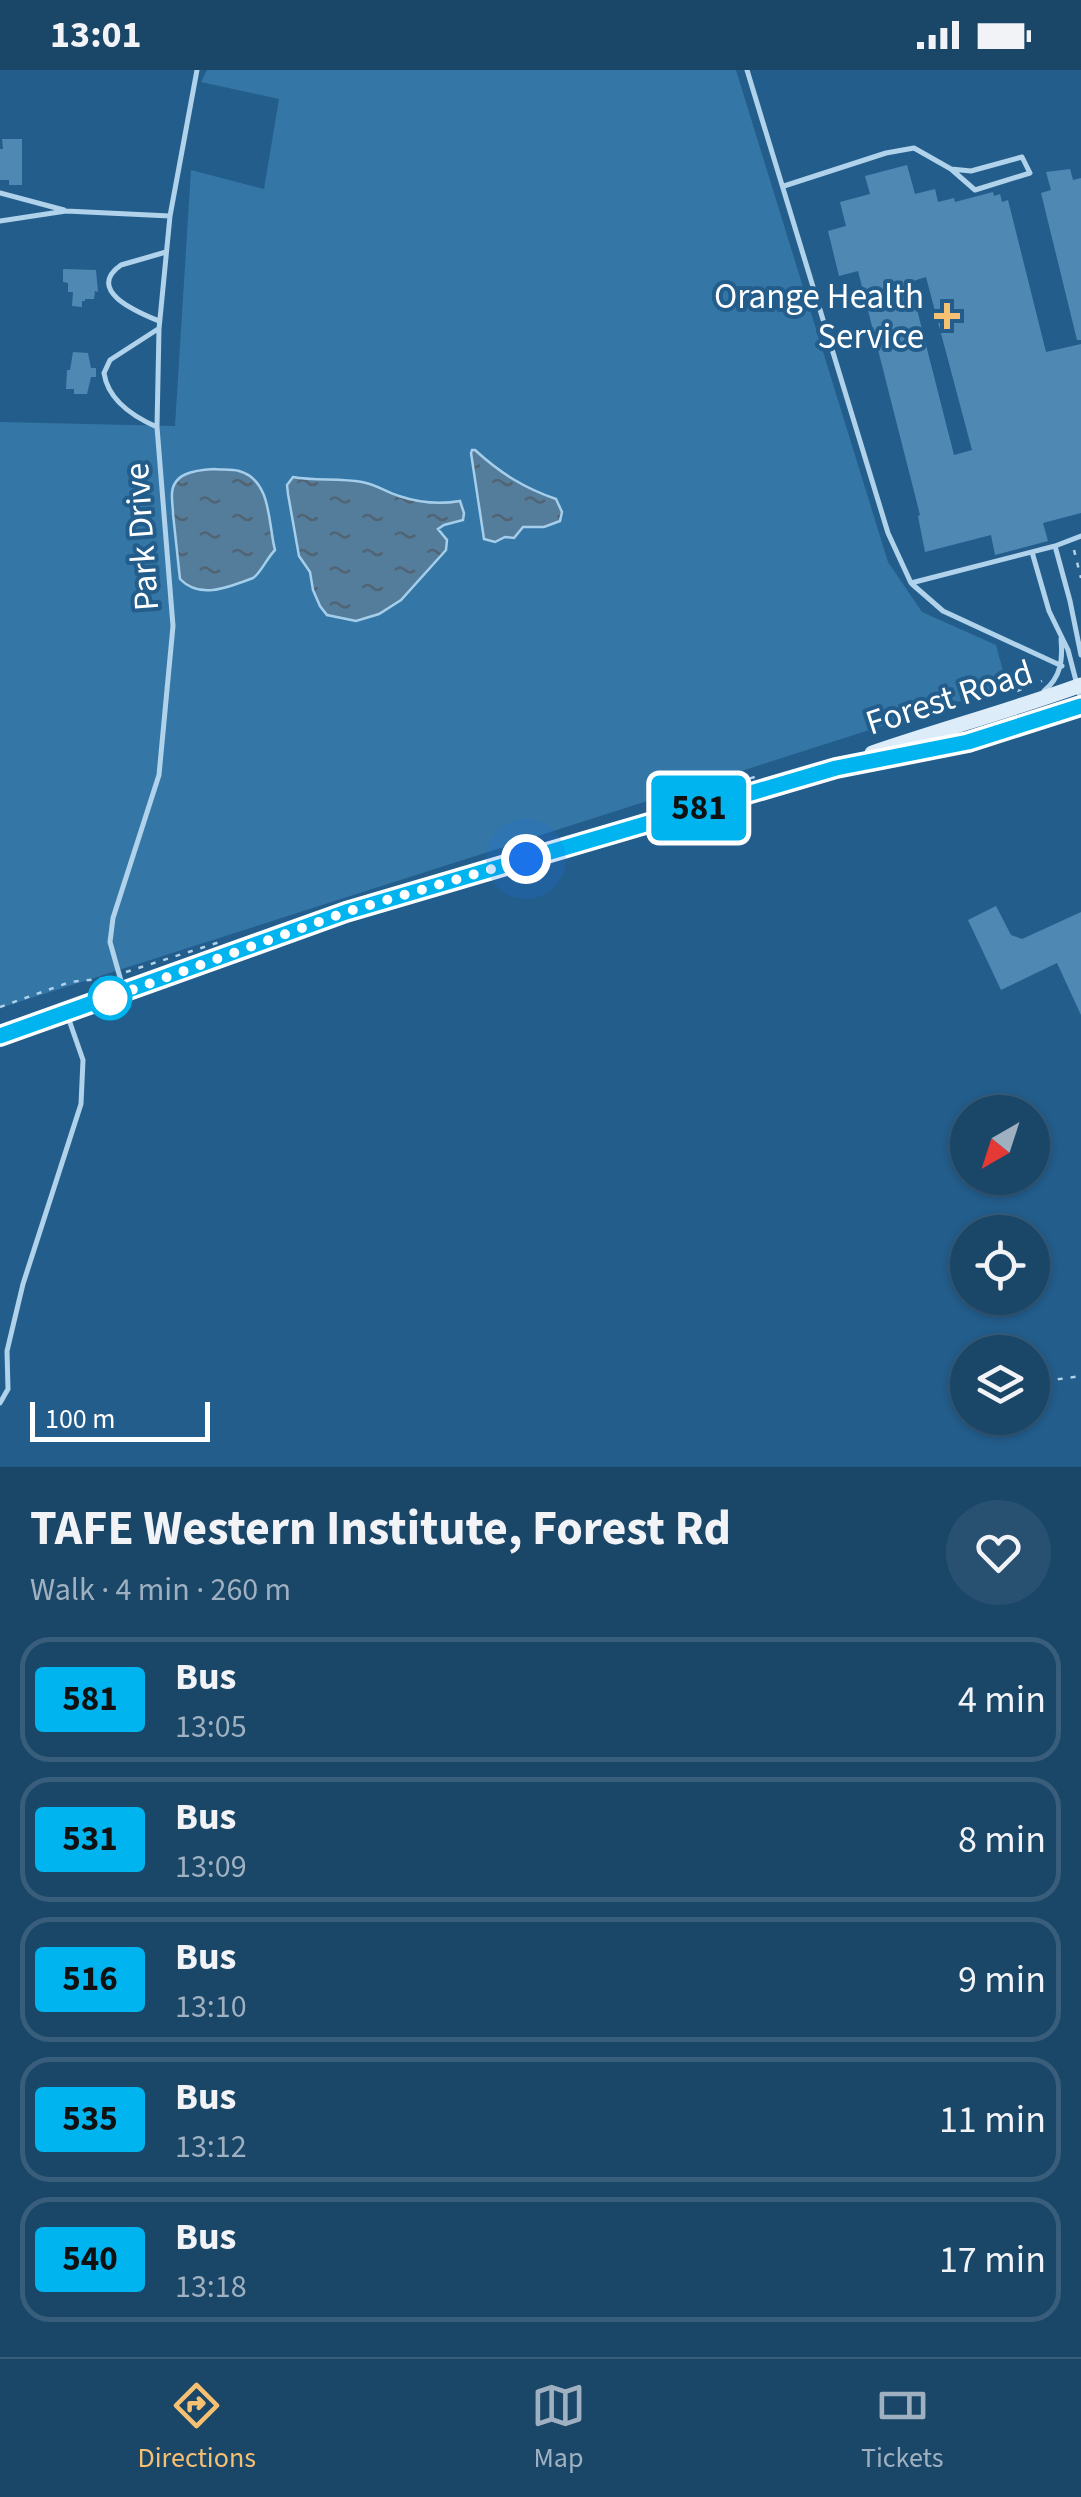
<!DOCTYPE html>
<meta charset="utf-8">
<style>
body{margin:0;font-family:"Source Sans 3",sans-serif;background:#275071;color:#f1f3f6;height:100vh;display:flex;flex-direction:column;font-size:38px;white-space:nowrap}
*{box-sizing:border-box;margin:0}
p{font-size:32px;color:#9fb1c0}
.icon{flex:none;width:55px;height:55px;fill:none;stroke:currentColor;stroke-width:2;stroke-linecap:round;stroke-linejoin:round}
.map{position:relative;height:1397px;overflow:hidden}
.panel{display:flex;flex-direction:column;background:#1a4668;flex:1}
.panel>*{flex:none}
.badge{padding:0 20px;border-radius:8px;font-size:35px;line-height:65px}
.needle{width:65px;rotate:219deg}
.tools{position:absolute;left:950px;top:1025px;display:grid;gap:20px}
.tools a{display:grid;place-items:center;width:100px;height:100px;border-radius:50%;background:#1a4668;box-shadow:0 2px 8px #0004,0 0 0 2px #385e7c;font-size:50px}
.scale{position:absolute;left:30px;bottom:25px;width:180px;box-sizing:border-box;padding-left:10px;border:5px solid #fff;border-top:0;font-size:28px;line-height:35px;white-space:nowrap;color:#fff;-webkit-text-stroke:8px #235d8b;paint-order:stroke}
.you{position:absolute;width:50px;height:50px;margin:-25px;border:8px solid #fff;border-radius:50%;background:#1a73e8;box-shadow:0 0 0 15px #1a73e833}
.map>.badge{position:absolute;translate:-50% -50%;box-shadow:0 0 0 5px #fff}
.round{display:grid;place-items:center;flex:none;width:105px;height:105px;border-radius:52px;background:#275071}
.overview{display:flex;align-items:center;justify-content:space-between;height:170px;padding:0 30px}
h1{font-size:48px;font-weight:700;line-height:75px}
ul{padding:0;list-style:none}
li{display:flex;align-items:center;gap:30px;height:125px;margin:0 20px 15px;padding:0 10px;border:5px solid #385e7c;border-radius:30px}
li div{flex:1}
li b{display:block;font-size:38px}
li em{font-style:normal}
li .badge{min-width:110px;font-weight:700;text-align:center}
.status{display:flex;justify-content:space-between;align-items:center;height:70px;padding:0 50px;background:#1a4668;direction:ltr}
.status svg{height:28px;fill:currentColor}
.dock{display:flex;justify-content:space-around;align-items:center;height:140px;border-top:2px solid #385e7c;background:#1a4668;font-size:28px;color:#9fb1c0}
.dock a{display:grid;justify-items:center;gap:5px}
.dock .selected{color:#f6c073}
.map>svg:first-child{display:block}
.green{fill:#3476a6}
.water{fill:url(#water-ripples);stroke:#a5ceeb;stroke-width:2.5}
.building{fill:#5088b4;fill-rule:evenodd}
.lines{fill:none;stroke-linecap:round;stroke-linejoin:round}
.path{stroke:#b0d2ea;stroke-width:2.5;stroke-dasharray:5 8;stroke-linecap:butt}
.service{stroke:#b0d2ea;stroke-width:5}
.secondary{stroke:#dcecf8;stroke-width:15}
.line-casing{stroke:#fff;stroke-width:22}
.line{stroke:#00b5ef;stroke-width:15}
.walk{stroke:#fff;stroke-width:10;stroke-dasharray:0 18}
.poi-dot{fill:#f6c073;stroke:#235d8b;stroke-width:4}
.stop-dot{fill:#fff;stroke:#00b5ef;stroke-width:5}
.labels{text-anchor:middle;stroke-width:8;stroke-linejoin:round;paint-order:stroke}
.poi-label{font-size:35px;fill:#fff;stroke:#235d8b;text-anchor:end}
.street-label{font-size:35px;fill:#fff;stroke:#235d8b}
</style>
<div class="status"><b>13:01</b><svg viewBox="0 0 49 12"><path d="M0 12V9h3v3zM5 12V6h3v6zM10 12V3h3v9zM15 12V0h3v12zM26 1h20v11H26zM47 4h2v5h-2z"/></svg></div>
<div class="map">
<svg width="1081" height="1397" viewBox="0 0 1081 1397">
<defs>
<pattern id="water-ripples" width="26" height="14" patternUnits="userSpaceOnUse" patternTransform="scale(2.5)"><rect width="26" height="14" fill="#547d9c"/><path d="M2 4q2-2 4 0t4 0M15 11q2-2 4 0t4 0" fill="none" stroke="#506474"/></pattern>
</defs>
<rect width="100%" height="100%" fill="#235d8b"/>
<path class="green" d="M207,0h529l152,492 34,50 74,33 11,41 -1007,322v-586l175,4 16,-256 73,19 15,-90 -78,-17z"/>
<path class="water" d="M472,380h3c25,23 49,38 81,49l6,13 -2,9 -16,6h-21l-9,11 -9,-1 -10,5 -11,-3 -13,-86z
M214,399c8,1 18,0 25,2 33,9 29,53 36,79 -8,8 -15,24 -22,28 -24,9 -53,22 -73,1l-7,-65c0,-6 -1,-11 -1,-16 -2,-25 23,-28 42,-29z
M293,407c22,4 46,1 69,5 13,2 24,10 37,14 21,7 39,9 61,5l4,12 -1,7 -19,5 -6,4 9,11 -1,10 -45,50 -22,14 -23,7 -29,-6 -7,-9 -7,-16 -3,-18 -11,-16 -11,-62 -1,-9z"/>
<path class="building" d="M2,69h20v46h-13v-5h-9v-31h3z
M907,95l8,29 20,-5 3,13 16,-4 1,4 38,-10 1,4 6,-2 2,8 6,-2 38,152 35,-8v169l-38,10 5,18 -53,14 -4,-20 -66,17 -7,-36 2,-1 -62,-244 -19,5 -11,-45 18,-5 -6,-24 30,-8 -5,-18zM926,207l46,173 -18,5 -44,-173z
M1070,99l3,11 8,-2v162h-4l-36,-147 10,-3 -5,-18z
M63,199l33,1 2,22 -3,-1 -1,8h-9v2h-3v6l-10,-1 1,-14h-5v-9l-5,-1z
M73,282l15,1 3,15h5v9h-5l-4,17h-13v-5h-8l1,-19h3z
M996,836l15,29 11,4 59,-27v103l-24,-52 -56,27 -33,-70z"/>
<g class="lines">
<path class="path" d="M1074,480l7,28
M1017,621l25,-10
M675,730l83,-24
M126,902l97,-31
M0,937l70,-25 39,-4
M1032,1313l49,-7"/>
<path class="service" d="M747,0l141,463 23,50 144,-37 26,-10
M784,116l102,-33 28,-5 37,21 20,2 51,-14 8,16 -55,17 -24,-21
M0,123l64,17
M0,151l66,-10 104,5
M159,251c-19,-8 -75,-30 -38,-56l45,-13
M157,357c-23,-10 -49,-27 -53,-54l6,-13 48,-31
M1055,476l15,55 11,54
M1032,482l17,59 19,39 13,50
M912,514l31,27 119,55
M1044,621c17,-14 19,-31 17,-52
M123,918l-13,-46 3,-24 46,-143 14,-149 -16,-199 2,-98 11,-113 27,-146
M0,1333l8,-14 -1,-38 16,-67 58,-180 2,-44 -15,-43"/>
<path class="secondary" d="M872,683c70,-24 140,-43 209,-68
M0,966l346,-124 491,-144 131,-26 113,-36"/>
</g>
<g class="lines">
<g class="line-casing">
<path id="line" d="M0,966l346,-124 490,-144 132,-26 113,-36"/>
</g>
<use href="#line" class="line"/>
<path class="walk" d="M110,928l-14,5 250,-91 180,-53"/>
</g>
<path class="poi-dot" d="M942 231h10v10h10v10h-10v10h-10v-10h-10v-10h10z"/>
<circle class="stop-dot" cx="110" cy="928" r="20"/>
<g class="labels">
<g class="poi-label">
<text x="924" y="238">Orange Health<tspan x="924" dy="40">Service</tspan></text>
</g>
<g class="street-label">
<text transform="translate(141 467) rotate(-94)" y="12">Park Drive</text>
<text transform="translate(949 627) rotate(-18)" y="12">Forest Road</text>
</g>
</g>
</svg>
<div class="tools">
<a><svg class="needle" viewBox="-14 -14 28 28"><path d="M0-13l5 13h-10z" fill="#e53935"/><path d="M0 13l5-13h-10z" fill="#9fb1c0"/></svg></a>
<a><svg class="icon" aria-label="locate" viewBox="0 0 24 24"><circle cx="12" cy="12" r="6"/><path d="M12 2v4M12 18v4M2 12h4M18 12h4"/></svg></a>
<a><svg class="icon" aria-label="layers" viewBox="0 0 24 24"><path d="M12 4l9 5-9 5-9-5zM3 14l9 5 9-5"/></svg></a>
</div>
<div class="scale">100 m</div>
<div class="you" style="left:526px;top:789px"></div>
<b class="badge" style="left:699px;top:738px;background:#00b5ef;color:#111">581</b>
</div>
<section class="panel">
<div class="overview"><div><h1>TAFE Western Institute, Forest Rd</h1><p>Walk · 4 min · 260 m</p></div><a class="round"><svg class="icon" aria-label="heart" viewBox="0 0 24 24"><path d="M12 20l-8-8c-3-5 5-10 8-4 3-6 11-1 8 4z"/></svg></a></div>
<ul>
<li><span class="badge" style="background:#00b5ef;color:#111">581</span><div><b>Bus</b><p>13:05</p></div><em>4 min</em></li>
<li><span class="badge" style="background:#00b5ef;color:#111">531</span><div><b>Bus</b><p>13:09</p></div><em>8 min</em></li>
<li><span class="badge" style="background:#00b5ef;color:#111">516</span><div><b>Bus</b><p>13:10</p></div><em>9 min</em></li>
<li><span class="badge" style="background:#00b5ef;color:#111">535</span><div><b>Bus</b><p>13:12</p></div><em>11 min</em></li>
<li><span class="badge" style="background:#00b5ef;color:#111">540</span><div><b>Bus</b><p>13:18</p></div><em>17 min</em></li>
</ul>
</section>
<nav class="dock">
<a class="selected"><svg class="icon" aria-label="directions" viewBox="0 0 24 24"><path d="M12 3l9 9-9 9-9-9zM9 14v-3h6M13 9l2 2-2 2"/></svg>Directions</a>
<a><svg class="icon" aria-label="map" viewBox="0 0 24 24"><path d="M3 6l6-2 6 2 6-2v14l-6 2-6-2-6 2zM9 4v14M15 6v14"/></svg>Map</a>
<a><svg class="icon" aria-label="tickets" viewBox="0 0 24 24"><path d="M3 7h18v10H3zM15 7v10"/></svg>Tickets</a>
</nav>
